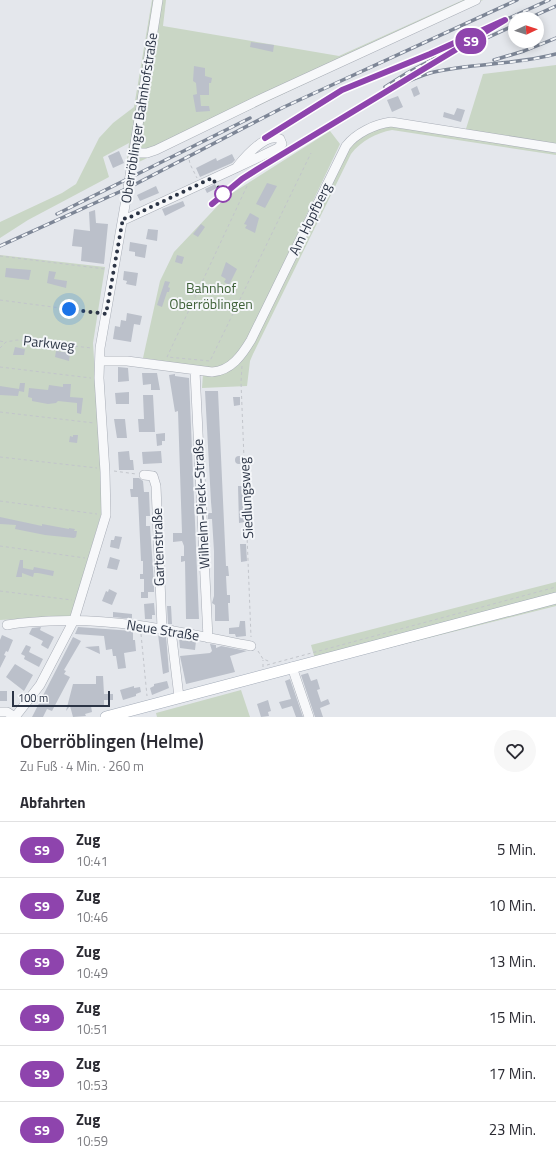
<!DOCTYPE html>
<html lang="de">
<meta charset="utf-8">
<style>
body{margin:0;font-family:"Titillium Web",sans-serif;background:#f7f7f7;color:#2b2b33;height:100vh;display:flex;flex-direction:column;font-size:15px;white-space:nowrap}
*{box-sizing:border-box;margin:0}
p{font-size:13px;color:#7c7c81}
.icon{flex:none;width:22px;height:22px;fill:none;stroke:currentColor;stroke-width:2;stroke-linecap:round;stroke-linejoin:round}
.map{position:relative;height:717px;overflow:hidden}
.details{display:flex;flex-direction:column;background:#fff;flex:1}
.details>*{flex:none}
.badge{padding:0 8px;border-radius:13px;font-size:14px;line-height:26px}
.needle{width:26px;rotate:86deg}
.buttons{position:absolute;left:508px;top:12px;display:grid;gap:8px}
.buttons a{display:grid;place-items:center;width:36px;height:36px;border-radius:50%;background:#fff;box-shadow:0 2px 10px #0003;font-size:20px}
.scale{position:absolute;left:12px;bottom:10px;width:98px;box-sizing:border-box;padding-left:4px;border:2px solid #2b3445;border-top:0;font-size:11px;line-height:14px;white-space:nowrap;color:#2b3445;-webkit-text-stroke:3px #f4f6f9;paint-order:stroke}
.you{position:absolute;width:20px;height:20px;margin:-10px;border:3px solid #fff;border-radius:50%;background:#1a73e8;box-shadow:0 0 0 6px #1a73e833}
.map>.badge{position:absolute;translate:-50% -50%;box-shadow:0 0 0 2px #fff}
h2{padding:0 20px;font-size:15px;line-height:36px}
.round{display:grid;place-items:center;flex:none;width:42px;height:42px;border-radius:21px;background:#f7f7f7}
.head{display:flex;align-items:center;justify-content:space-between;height:68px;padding:0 20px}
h1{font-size:19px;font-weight:600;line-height:30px}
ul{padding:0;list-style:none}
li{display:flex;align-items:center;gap:12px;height:56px;padding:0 20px;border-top:1px solid #e1e1e2}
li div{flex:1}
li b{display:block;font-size:15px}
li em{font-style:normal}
li .badge{min-width:44px;font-weight:700;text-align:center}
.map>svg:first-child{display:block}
.green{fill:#c9d6c5}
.building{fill:#bbc0ca}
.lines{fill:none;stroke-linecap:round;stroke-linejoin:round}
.minor-casing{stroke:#a9aeb7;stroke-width:10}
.major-casing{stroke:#a3abb8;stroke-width:12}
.path{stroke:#c2c5cb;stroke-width:1;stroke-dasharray:3 3;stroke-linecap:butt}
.minor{stroke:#f7f8fa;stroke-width:9}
.major{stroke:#fff;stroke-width:11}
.rail-casing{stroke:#7d8696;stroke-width:3.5}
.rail{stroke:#f4f6f9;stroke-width:2;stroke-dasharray:6;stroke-linecap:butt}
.line-casing{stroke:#fff;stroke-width:9}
.line{stroke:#8e44ad;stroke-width:6}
.walk{stroke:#2b3445;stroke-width:4;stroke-dasharray:0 7.2}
.stop-dot{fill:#fff;stroke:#8e44ad;stroke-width:2}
.labels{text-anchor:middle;stroke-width:4;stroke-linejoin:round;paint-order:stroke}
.street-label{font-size:14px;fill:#2b3445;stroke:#f4f6f9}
.park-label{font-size:14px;fill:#3f6138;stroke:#f4f6f9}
</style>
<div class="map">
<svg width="556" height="717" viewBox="0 0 556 717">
<rect width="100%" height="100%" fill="#e4e7ec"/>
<path class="green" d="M152,0h14l-3,26 176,30 124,-56h20l-357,168 3,-25 -26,14 6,20 -81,43 -28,18v-16l62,-29 14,-9 23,-46 14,-15 21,-16z
M556,65v81l-91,-14 18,-58z
M385,125l171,25v5l-164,-25c-16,3 -31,11 -41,24l-98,200 -3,7 -3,25 -45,2 1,-14 36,-14 107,-212 10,-9z
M330,131l10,13 -95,201 -9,12 -20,12 -73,-11 17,-77 14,-29 52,-55z
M0,255l105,12 -12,76 8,129 1,39 -31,105 -71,4z
M556,582v24l-239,60 -6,-21z
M241,690l9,27h-93l-1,-4z"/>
<path class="building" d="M251,42l23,3 -1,7 -23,-5z
M194,66l11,2v8l7,2 -1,5h-2v12h-9l1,11h8l1,5 -14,1 -3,-17 4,-1 -1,-11 -3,-2z
M417,86l3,8 -6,3 -3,-8z
M398,96l5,11 -11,5 -5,-12z
M457,108l8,2 -4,12 -18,-5 1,-5 10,3z
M119,151l5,12 -11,5 -5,-12z
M232,154l3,6 -3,3 -32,14 -4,-9 20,-10 1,3z
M267,183l10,3 -12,22 -9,-4z
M215,184l2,4 -10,5 -2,-4z
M156,186l3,7 -19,8 -3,-6z
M183,201l2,5 -20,10 -3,-7z
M95,210l1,13 12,1 -4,40 -23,-3 1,-14 -10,-1 2,-17 16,2 -1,-19z
M250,213l9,5 -4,15 -10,-5 2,-3 -3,-1z
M201,224l4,3 -7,10 -5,-3z
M148,229l10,1 -1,11 -11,-2z
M130,242l17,3 -2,13 -10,-2v-4l-6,-1z
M177,255l7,2 -2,7 -7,-2z
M226,262l11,7 -8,16 -5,-3 2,-3 -5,-3z
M6,268l25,2 -2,10 -24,-3z
M49,271l7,1 -2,7 13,2 -1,7 -19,-5z
M124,271l14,2 -2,13 -10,-2 1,-3 -4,-1z
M165,281l5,1 -2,5 2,1 -1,4h-2l-5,15 -5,-2z
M127,313l15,3 -2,9 -6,-1 -3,18 -18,-3 2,-13 5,1 1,-7 5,1z
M15,347l10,2 -1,6h-11z
M56,351l14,2 -1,8 -14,-4z
M118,367l10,1 1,13 -11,1z
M142,373h15l3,17h-9v-6l-8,1z
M175,374v2l14,2 10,241h-13l-1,-58 -4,1v-6h3v-10l-2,-5 -9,1v-9h9l-4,-122 -3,1 -6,-37z
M20,383h5l-1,9 -5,-1 -1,5 -18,-1v-9l19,3z
M63,384h8l-1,13 13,1 -2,16 -4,-1v-10l-19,-2 -2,2 -8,1 -16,-3v-3l-4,-1 1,-9 19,2 1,-5 14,2z
M205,391h13l8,175h2l1,10h-3l1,19h3v8h-2l1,18h-14v-16l-3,-2 2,-7v-45l-2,-32h-4v-6h4l-1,-11z
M129,392v12h-13l-1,-11z
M143,395h10l2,37h-16l-1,-13h6z
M233,397h7v8l-6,1z
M114,419h11l2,19h-10z
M165,433v8h-3v4l-5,1 -1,-12z
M73,435h5l-1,8 -8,-1 1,-6 3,1z
M129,451l1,9h3l1,10h-15l-1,-18z
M161,451l1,12 -19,1 -1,-12z
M235 460a4 4 0 1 1 8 0a4 4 0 1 1-8 0Z
M133,478h6l4,3 1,11h5l1,24h-4v10h4l4,58v8h-6v6h-7v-6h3v-13h-4v-5h3v-13h-2l-3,-64h-7l-1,-8h3z
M238,486h6l1,36 -6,1z
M0,517l42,9v-2l27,5v-1l6,1 -1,2h3l-1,6 -2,1 -29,-3 -30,-6 1,-4 -16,-1z
M115,536l7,1 -3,12 -9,-2 1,-7h3z
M240,544h6l1,17 -6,1z
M110,557l10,3 -3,10 -10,-2z
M20,560h3v8l10,2 1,-3 20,4 -1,5 -15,-3h-4l-1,4 -11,-4v4h-6z
M109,589l8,4 -5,12 -10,-4 4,-10 2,1z
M154,603l1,12h-3v4h-7l-1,-15z
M167,606h4l1,18h-4z
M113,612l19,2v5l-19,-2z
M240,621h5l1,15 -10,1 -1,-3h-6v-6l10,-1z
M41,627l-1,3 14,7 -6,12 -7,-4 2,-4 -14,-7 3,-6z
M78,627l55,4v9h2l1,11 -12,2 2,15 -8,1 -2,-13h-3l-1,-7 -6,1 -2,-14 -29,-2z
M158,634l8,2 3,36 -6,2z
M2,635l11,5 -5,12 -2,-1 -2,4 2,1 -6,12v-28z
M73,637l8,4 -17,29 2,1 -2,3 6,3 -18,34 -5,-2 -4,8h-11z
M179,638l17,3 -1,9 -15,-2z
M210,644l6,1v3l5,-2 26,5 -17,5 5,16 -49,12 -6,-28 30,-3 2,-2z
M26,645l5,2 -2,5 14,7 -4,8 -15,-8 1,-3 -4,-2z
M99,646l1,8 -15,-7z
M15,664l18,11 -9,16 -18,-14z
M308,673l3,8 6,-2 3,10 -3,1 4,12 7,-3 2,5 -10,4 3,9h-8l-14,-42z
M96,676h7l1,18h9v6h-9v6h-13l1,6 -7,2 1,2 -13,1 -3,-11 -4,5 7,-27h23z
M290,679l13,38h-7l-4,-11 -10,3 -3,-7 12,-3 -6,-18z
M167,681l2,7 -17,7 -2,-7 4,-2v-2z
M134,686v2l6,-1 1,5 -5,2v2l-13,4 -3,-10z
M0,691h7v10h-7z
M268,700l3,11 -3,1 1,4 -8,1 -4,-13z"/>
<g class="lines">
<g class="minor-casing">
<path id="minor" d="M134,153h13l9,-3 109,-53 211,-97
M123,218l3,1 110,-51c8,-10 30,-36 44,-29l2,5 -4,4 -42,20
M100,361h27l85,11c19,-1 30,-17 39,-32l95,-194c10,-13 29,-22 45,-24l165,26
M195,371l13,267
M144,475l9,1 3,10 6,142
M7,625c14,-3 28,-3 42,-4 69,-4 135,12 202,25
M171,630l8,67
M292,667l17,50
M0,712h7l8,5
M15,717l25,-32 34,-65 32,-105 -1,-43 -6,-94 1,-30 28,-160 30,-188"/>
</g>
<g class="major-casing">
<path id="major" d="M106,717l450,-119"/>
</g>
<path class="path" d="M188,154l2,10 7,14
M247,186l-80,171 43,4 101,-208
M0,256l105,13
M0,300l98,13
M0,341l5,1
M0,348l6,-6 11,-2 75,8
M242,366l-1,16 10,255
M0,367l91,11
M0,412l94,11
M0,457l97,11
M114,471l22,3
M0,501l97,13
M0,546l85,12
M0,591l72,9
M141,634l6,62
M258,651l5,8 8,3
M267,665l289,-78
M263,667v-7"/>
<use href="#minor" class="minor"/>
<use href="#major" class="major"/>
<g class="rail-casing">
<path id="rail" d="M527,19l29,-13
M465,48l50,-23
M494,60l30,-9 32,-13
M435,61l33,-19
M385,87l22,-14 32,-17
M265,138l77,-48 88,-36 119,-54
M212,204l30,-25 135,-83c18,-9 37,-19 57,-24 40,-9 82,-7 122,-18
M57,214l193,-96
M0,246l128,-58 156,-81 233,-107"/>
</g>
<use href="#rail" class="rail"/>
</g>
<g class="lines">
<g class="line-casing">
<path id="line" d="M212,204l30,-25 19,-12 244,-147 -75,34 -88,36 -77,48"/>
</g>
<use href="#line" class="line"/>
<path class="walk" d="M69,309l37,5 17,-96 3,1 86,-41 11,16"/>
</g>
<circle class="stop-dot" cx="223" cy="194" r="8"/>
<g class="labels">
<g class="street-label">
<text transform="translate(139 118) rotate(-81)" y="5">Oberröblinger Bahnhofstraße</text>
<text transform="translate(310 219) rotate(-64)" y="5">Am Hopfberg</text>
<text transform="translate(49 343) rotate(6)" y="5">Parkweg</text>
<text transform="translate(246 498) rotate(-93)" y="5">Siedlungsweg</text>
<text transform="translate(201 504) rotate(-93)" y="5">Wilhelm-Pieck-Straße</text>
<text transform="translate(158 547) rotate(-92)" y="5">Gartenstraße</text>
<text transform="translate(163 630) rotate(9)" y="5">Neue Straße</text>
</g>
<g class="park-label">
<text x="211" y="293">Bahnhof<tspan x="211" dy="16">Oberröblingen</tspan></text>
</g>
</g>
</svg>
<div class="buttons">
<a><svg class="needle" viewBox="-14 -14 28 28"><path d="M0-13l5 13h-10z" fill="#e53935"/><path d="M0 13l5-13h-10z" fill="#7c7c81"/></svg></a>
</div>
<div class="scale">100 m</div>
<div class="you" style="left:69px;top:309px"></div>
<b class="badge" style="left:471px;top:41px;background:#8e44ad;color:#fff">S9</b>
</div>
<section class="details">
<div class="head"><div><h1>Oberröblingen (Helme)</h1><p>Zu Fuß · 4 Min. · 260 m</p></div><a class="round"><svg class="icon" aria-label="heart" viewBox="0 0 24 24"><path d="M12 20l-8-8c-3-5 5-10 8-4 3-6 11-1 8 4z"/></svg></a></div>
<h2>Abfahrten</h2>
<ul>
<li><span class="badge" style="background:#8e44ad;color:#fff">S9</span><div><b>Zug</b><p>10:41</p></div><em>5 Min.</em></li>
<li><span class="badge" style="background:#8e44ad;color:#fff">S9</span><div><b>Zug</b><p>10:46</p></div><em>10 Min.</em></li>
<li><span class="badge" style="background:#8e44ad;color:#fff">S9</span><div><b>Zug</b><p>10:49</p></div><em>13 Min.</em></li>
<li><span class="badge" style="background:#8e44ad;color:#fff">S9</span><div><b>Zug</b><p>10:51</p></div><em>15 Min.</em></li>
<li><span class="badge" style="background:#8e44ad;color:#fff">S9</span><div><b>Zug</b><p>10:53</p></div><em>17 Min.</em></li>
<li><span class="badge" style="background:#8e44ad;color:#fff">S9</span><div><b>Zug</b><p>10:59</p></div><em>23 Min.</em></li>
</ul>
</section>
